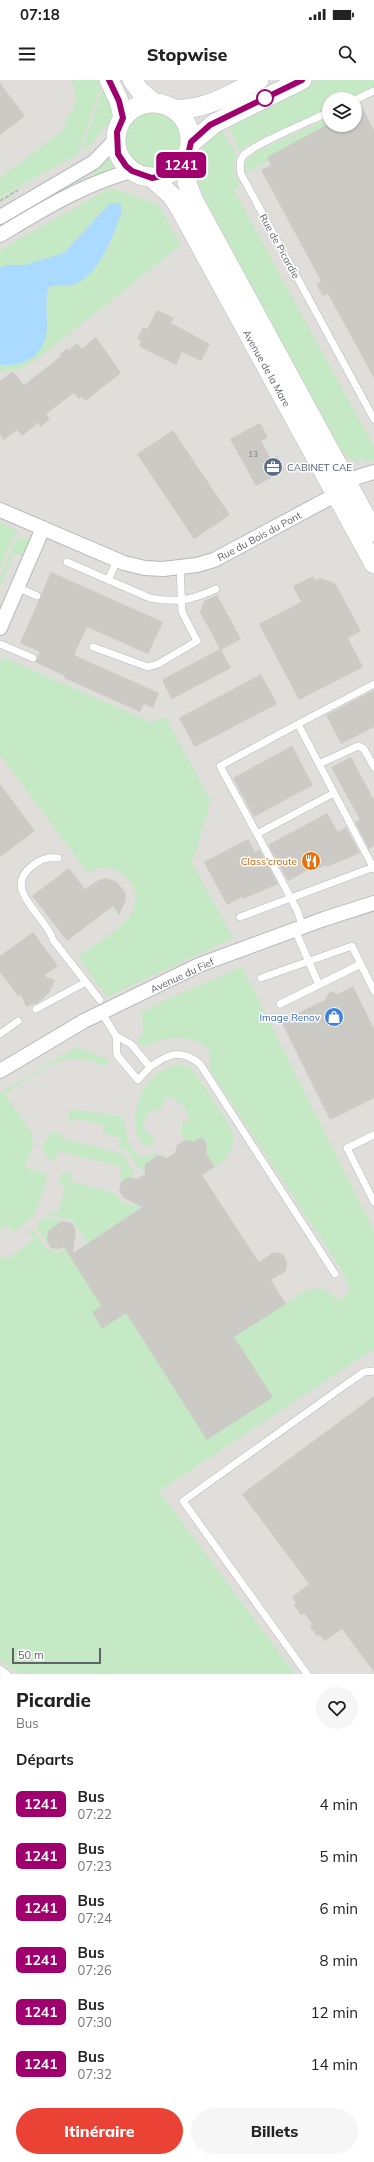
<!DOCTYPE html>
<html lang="fr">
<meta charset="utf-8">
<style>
body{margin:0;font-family:Mulish,sans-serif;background:#f6f6f6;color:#222;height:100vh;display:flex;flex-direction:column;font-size:15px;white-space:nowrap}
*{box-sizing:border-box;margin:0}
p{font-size:13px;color:#767676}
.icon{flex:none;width:22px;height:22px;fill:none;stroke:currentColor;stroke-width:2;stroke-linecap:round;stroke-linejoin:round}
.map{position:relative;height:1594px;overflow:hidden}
.drawer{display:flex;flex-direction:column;background:#fff;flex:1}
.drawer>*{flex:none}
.badge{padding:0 8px;border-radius:6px;font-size:14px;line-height:26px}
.buttons{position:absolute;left:322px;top:12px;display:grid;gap:8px}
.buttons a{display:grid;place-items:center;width:40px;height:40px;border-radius:50%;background:#fff;box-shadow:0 1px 3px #0004;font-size:20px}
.scale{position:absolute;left:12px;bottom:10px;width:89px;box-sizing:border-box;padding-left:4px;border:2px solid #5f6368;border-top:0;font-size:11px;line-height:14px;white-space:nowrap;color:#5f6368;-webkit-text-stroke:3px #fff;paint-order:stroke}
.map>.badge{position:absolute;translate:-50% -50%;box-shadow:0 0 0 2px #fff}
h2{padding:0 16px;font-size:15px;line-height:36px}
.round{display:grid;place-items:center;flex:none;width:42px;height:42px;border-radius:21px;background:#f6f6f6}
.overview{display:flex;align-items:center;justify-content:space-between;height:68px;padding:0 16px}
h1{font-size:19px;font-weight:800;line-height:30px}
.cta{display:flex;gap:8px;margin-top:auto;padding:8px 16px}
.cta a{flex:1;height:46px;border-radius:24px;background:#ea4335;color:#fff;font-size:16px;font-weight:800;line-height:46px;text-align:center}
.cta a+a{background:#f6f6f6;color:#222}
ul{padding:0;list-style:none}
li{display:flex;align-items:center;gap:12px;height:52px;padding:0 16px}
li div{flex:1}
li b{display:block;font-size:15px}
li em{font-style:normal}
li .badge{min-width:44px;font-weight:700;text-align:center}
.status{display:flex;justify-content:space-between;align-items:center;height:28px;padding:0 20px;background:#fff;direction:ltr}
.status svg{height:11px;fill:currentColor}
header{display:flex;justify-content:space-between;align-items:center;height:52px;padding:0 16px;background:#fff;font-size:18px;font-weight:800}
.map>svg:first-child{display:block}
.industrial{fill:#e0deda;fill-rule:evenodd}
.green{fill:#c5e8c5}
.water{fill:#aadaff}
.building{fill:#cccac5}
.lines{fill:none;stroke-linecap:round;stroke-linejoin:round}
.lane-casing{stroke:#b5b8bc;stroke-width:8}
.street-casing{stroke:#b5b8bc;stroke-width:16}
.secondary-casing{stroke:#b6babf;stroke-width:20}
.path{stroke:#9cc7a9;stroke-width:2;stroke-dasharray:4 2;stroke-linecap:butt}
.lane{stroke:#fff;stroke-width:7}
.street{stroke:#fff;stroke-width:14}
.secondary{stroke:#fff;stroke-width:19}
.line-casing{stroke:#fff;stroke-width:9}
.line{stroke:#a0006e;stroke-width:6}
.stop-dot{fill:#fff;stroke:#a0006e;stroke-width:2}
.labels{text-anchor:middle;stroke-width:3;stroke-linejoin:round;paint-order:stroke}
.number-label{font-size:8px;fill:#7a7d7f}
.street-label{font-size:10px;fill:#5f6368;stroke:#fff}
.service-label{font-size:10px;fill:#4e5e75;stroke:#fff;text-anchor:start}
.food-label{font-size:10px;fill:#c56008;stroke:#fff;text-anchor:end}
.shop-label{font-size:10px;fill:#366cbe;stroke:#fff;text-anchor:end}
</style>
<div class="status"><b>07:18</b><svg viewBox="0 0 49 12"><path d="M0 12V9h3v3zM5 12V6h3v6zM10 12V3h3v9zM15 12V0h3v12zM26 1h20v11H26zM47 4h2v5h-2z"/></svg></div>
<header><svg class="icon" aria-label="menu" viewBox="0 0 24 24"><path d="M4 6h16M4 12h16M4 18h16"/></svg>Stopwise<svg class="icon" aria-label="search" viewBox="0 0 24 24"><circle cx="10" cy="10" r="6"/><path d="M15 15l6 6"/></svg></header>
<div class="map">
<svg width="374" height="1594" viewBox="0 0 374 1594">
<rect width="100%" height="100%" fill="#f1efe8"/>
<path class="industrial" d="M0,0h374v1594h-374zM329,19h26v26h-26z"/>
<path class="green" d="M71,0h27l3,6 -23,68 -78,43v-19l67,-51 -3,-4c12,-16 16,-24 7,-43z
M319,0h55v7l-25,12h-20v9c-14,7 -86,36 -90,43l-10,-24 57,-27 -1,-4z
M106,8l7,24v6l-25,29 -6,4 20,-61z
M124 60a29 29 0 1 1 58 0a29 29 0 1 1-58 0Z
M329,38v5l-62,34 2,4 -24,12 1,-12 10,-9z
M222,49l14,25 -3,16 8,16 -7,4 140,257v14l-9,1v-3l-5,-1 -2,5 -10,-5 -8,-10 -136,-250 1,-1c-17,-33 -9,-45 17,-68z
M109,77l5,11 -19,10 -5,-8z
M84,94l3,7 -87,49v-9z
M110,108l48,16 23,41 -141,112 -20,12 -20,3v-7h7l40,-43 -1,-19 3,-16 26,-3 14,-11 11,-12 10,-16 8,-42c-18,0 -37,37 -53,49 -6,4 -32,12 -41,13 -8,1 -16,0 -24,3v-18z
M0,442l16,8 2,6 -5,1 -13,31z
M25,458h4l1,2 -7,17 -9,-4 -14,34v-10l15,-36z
M3,577l150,66 12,-7 46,85 -19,62 41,75 -126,59 -29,-40c15,-11 46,-29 54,-45 15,-28 -19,-56 -44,-39l-88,-118v-92z
M242,887l132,264v118l-215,142 136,183h-276l-19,-14v-405l3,4 8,-2 23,-18 -5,-7 4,-3 14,21 12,3 6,-4 47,73 14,-9 81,126 27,-102 71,-46c14,-5 24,-2 32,10l13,-10 -9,-22 -131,-199v-20c-13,-11 -32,-16 -49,-10 -6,2 -11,6 -18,7l-7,-6 7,-6 -1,-23 37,-18z
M76,967l34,13 -7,6c-36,-21 -69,9 -98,29l27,38 1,12 -8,22 23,8 -12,37 -4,6 -19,14 -5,-7 -8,5v-137z
M178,984l12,3 5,5c7,11 15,23 22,34 16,24 27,41 -2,61l-9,-14 1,-9 -5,-7 -8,5 -9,-2 -3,-5v-14h7v-3c-3,-12 -12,-20 -24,-22l-3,12 -14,4 -5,12 1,4 10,12 -1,5 -7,1c-20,-14 -9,-52 5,-67 7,-8 17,-12 27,-15z
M72,1029l52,8c1,14 5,35 19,40l14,-4 2,2 -14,14h-6l-11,-18 -9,-3 2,-10 -18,-5 1,-8 -32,-7 -2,8 -2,-12z
M56,1052l6,1 -1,5 62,16 11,19 -3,4 -10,5 -1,-6 2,-9 -64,-16 -3,11c-16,-5 -15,-26 1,-30z
M63,1092l9,1 -2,8 45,12 6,8 11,5 4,-3 3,6 -51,34 -16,-23 -25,-6 1,-3 11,2 6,-28 -7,-1z
M45,1137l17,4 -14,10 -1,9 4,7 8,2 -1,1 -8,-2 -14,-21z"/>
<path class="water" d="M110,123h8l3,2 1,5c-7,23 -23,66 -48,74 -8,3 -17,0 -25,3 -4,12 -2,22 -2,34 1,32 -17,45 -47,44v-97l7,-3h18l39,-12z"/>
<path class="building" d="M0,3l25,33 -25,19z
M360,23l14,27v248l-46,-84 -5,2 -7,-12 5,-3 -60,-111 10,-5 -4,-8 59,-32h29v-20z
M157,230l17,8 -3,5 39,21 -9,17 -19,-9 -6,13 -37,-19 2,-5 -4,-2 6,-12 4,2z
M96,257l25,36 -36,28 -3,-4 -3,2 -5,-6 -28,21 4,5 -9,8 -3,-4 -16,13 -5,-6 -13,10 -4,-5v-54l13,-10 11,14 37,-29 -1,-2 8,-6 1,2 8,-7 5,6z
M260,343l8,14 -7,4 10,18 6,-4 8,15 -29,16 -26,-47z
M173,350l57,85 -36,24 -57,-85z
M51,492l112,50 -15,32 -61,-27 -13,28 85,38 -6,15 -9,-4 -4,8 -76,-34 1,-2 -30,-14 5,-10 -20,-9z
M313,496l2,4 5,-2 15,5 26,48 -13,7 15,29 -64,33 -40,-76 42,-22 -8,-16z
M217,515l24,44 -20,11 10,18 -59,31 -9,-16v-4l57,-30 -20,-37 4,-11z
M261,594l16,30 -82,43 -16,-29z
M374,610v37l-33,17 -15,-29z
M292,666l21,39 -59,32 -21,-39z
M351,677l23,43v46l-5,3 -14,-27 5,-2 -29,-53z
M0,704l35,47 -35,26z
M327,733l11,19 8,-5 14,26 -33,14 -1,-2 -15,7 -1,-3 -22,12 -20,-36z
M248,759l7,13 4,-3 19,35 -35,15 -1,-2 -15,8 -23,-43z
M69,788l16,21 14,-9 7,-2 11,4 8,10 1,8 -7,15 -6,-9 -46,35 -35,-45z
M33,852l25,34 -14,10 11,4 -6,13 -10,9 -13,5 -5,-12 -3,1 -18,-24v-16z
M353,906l21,43v69l-44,22 -49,-99 44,-21 5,-9 8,3z
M202,1057l5,7 -1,9 9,14 -13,8 57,87 15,-10 9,2 4,8 -1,9 -15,9 15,24 -52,33 39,60 -66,43 -81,-127 -24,16 -10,-17 9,-6 -37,-59 -5,2 -8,-1 -4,-8 1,-9 14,-10 10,2 4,7 -3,23 69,-46 -18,-9 -5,-7 2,-9 8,-5 8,2 8,-5v-10l14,-9 8,3 8,-5 2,-8 8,-5 9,2z
M374,1316v276l-32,-43 -17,12 -5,-6 -3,1 -7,-9 2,-3 -7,-10 -4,1 -7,-9 2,-3 -4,-6 17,-13 -67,-90z"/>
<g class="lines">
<g class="lane-casing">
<path id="lane" d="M355,20l19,-9
M329,32c-16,8 -77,33 -86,44 -4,5 -3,12 -2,18l133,245
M67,482l83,36c27,5 42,2 66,-9
M108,500l9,-19
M17,507l20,9
M0,564l33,14
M93,567l55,20 10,-3 39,-23 -15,-29 -2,-45
M374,604l-76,40 76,145
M319,684l39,-18 6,3 10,18
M257,754l-37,-68 78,-42
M58,778c-11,-1 -17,1 -26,8 -31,24 14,49 21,74l47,60
M240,837l134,-50
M303,847l-6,-17 -40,-76 77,-41
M295,850l24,55
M261,898l91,-32 22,45
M280,924l81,-40
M36,929l50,-27
M102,933l14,23 15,8 19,23c18,-13 31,-19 50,-3l135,210
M0,954l18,-13
M116,956l1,19 21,25 12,-13
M374,1055l-27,13 27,54
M0,1589l7,5
M307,1594l-124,-173 165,-118 16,-11 10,-1"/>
</g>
<g class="street-casing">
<path id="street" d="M0,137l94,-55 22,-23
M0,155c42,-25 85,-52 132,-64
M0,430l124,53 21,5 18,1 34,-4 17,-5 123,-66c13,-17 17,-16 37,-22
M0,548l43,-100
M0,991l84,-50 115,-56 125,-46 50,-16"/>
</g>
<g class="secondary-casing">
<path id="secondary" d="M109,0l10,21 4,17
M132,0l8,11 14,12
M116 60a37 37 0 1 1 74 0a37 37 0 1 1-74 0Z
M174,29c31,2 58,-16 85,-29
M191,63l24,-20 87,-43
M185,80l2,23 6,16 181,333
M152,98l20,18 7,11 195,357"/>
</g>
<path class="path" d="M0,121l18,-11"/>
<use href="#lane" class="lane"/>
<use href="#street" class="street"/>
<use href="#secondary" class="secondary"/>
</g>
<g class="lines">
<g class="line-casing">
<path id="line" d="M109,0l10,21 4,17 -6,14 1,22 8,12 6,5 20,7 15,-3 13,-9 8,-11 3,-13 19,-17 92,-45"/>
</g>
<use href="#line" class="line"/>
</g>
<defs>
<g id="office-disc" transform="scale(1)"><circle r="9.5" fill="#5c6f8a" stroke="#fff"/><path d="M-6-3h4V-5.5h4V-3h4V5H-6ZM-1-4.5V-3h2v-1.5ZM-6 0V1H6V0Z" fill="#fff"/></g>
<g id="restaurant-disc" transform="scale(1)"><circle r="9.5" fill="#e8710a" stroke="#fff"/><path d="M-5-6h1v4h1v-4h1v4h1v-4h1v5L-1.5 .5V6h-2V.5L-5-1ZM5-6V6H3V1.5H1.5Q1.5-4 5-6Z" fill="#fff"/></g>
<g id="shop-disc" transform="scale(1)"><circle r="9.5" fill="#3f7fe0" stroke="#fff"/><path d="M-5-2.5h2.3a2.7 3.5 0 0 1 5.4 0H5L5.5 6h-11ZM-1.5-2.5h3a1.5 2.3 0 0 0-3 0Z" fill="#fff"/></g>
</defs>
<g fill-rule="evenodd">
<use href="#office-disc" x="273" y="387"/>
<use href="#restaurant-disc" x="311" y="781"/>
<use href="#shop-disc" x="334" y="937"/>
</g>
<circle class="stop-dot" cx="265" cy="18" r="8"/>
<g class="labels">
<g class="number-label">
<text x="253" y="377">13</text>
</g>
<g class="street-label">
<text transform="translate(280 166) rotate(61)" y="4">Rue de Picardie</text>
<text transform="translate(267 288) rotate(61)" y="4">Avenue de la Mare</text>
<text transform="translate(259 456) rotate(-28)" y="4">Rue du Bois du Pont</text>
<text transform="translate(182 895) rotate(-25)" y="4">Avenue du Fief</text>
</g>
<g class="service-label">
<text x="287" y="391">CABINET CAE</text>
</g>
<g class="food-label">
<text x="297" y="785">Class'croute</text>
</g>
<g class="shop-label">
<text x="320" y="941">Image Renov</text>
</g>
</g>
</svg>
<div class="buttons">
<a><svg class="icon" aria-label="layers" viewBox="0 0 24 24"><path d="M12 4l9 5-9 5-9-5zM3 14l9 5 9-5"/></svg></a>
</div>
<div class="scale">50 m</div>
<b class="badge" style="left:181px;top:85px;background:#a0006e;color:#fff">1241</b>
</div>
<section class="drawer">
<div class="overview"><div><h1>Picardie</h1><p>Bus</p></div><a class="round"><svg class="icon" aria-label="heart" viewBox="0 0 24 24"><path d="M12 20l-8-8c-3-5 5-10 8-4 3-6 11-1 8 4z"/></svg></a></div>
<h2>Départs</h2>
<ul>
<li><span class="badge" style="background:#a0006e;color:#fff">1241</span><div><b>Bus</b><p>07:22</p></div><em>4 min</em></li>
<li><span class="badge" style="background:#a0006e;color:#fff">1241</span><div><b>Bus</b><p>07:23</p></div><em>5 min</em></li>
<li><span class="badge" style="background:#a0006e;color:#fff">1241</span><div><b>Bus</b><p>07:24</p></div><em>6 min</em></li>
<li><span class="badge" style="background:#a0006e;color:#fff">1241</span><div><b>Bus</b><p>07:26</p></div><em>8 min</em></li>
<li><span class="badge" style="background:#a0006e;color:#fff">1241</span><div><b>Bus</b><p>07:30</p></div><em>12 min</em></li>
<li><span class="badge" style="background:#a0006e;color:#fff">1241</span><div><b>Bus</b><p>07:32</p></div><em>14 min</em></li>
</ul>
<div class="cta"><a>Itinéraire</a><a>Billets</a></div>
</section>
